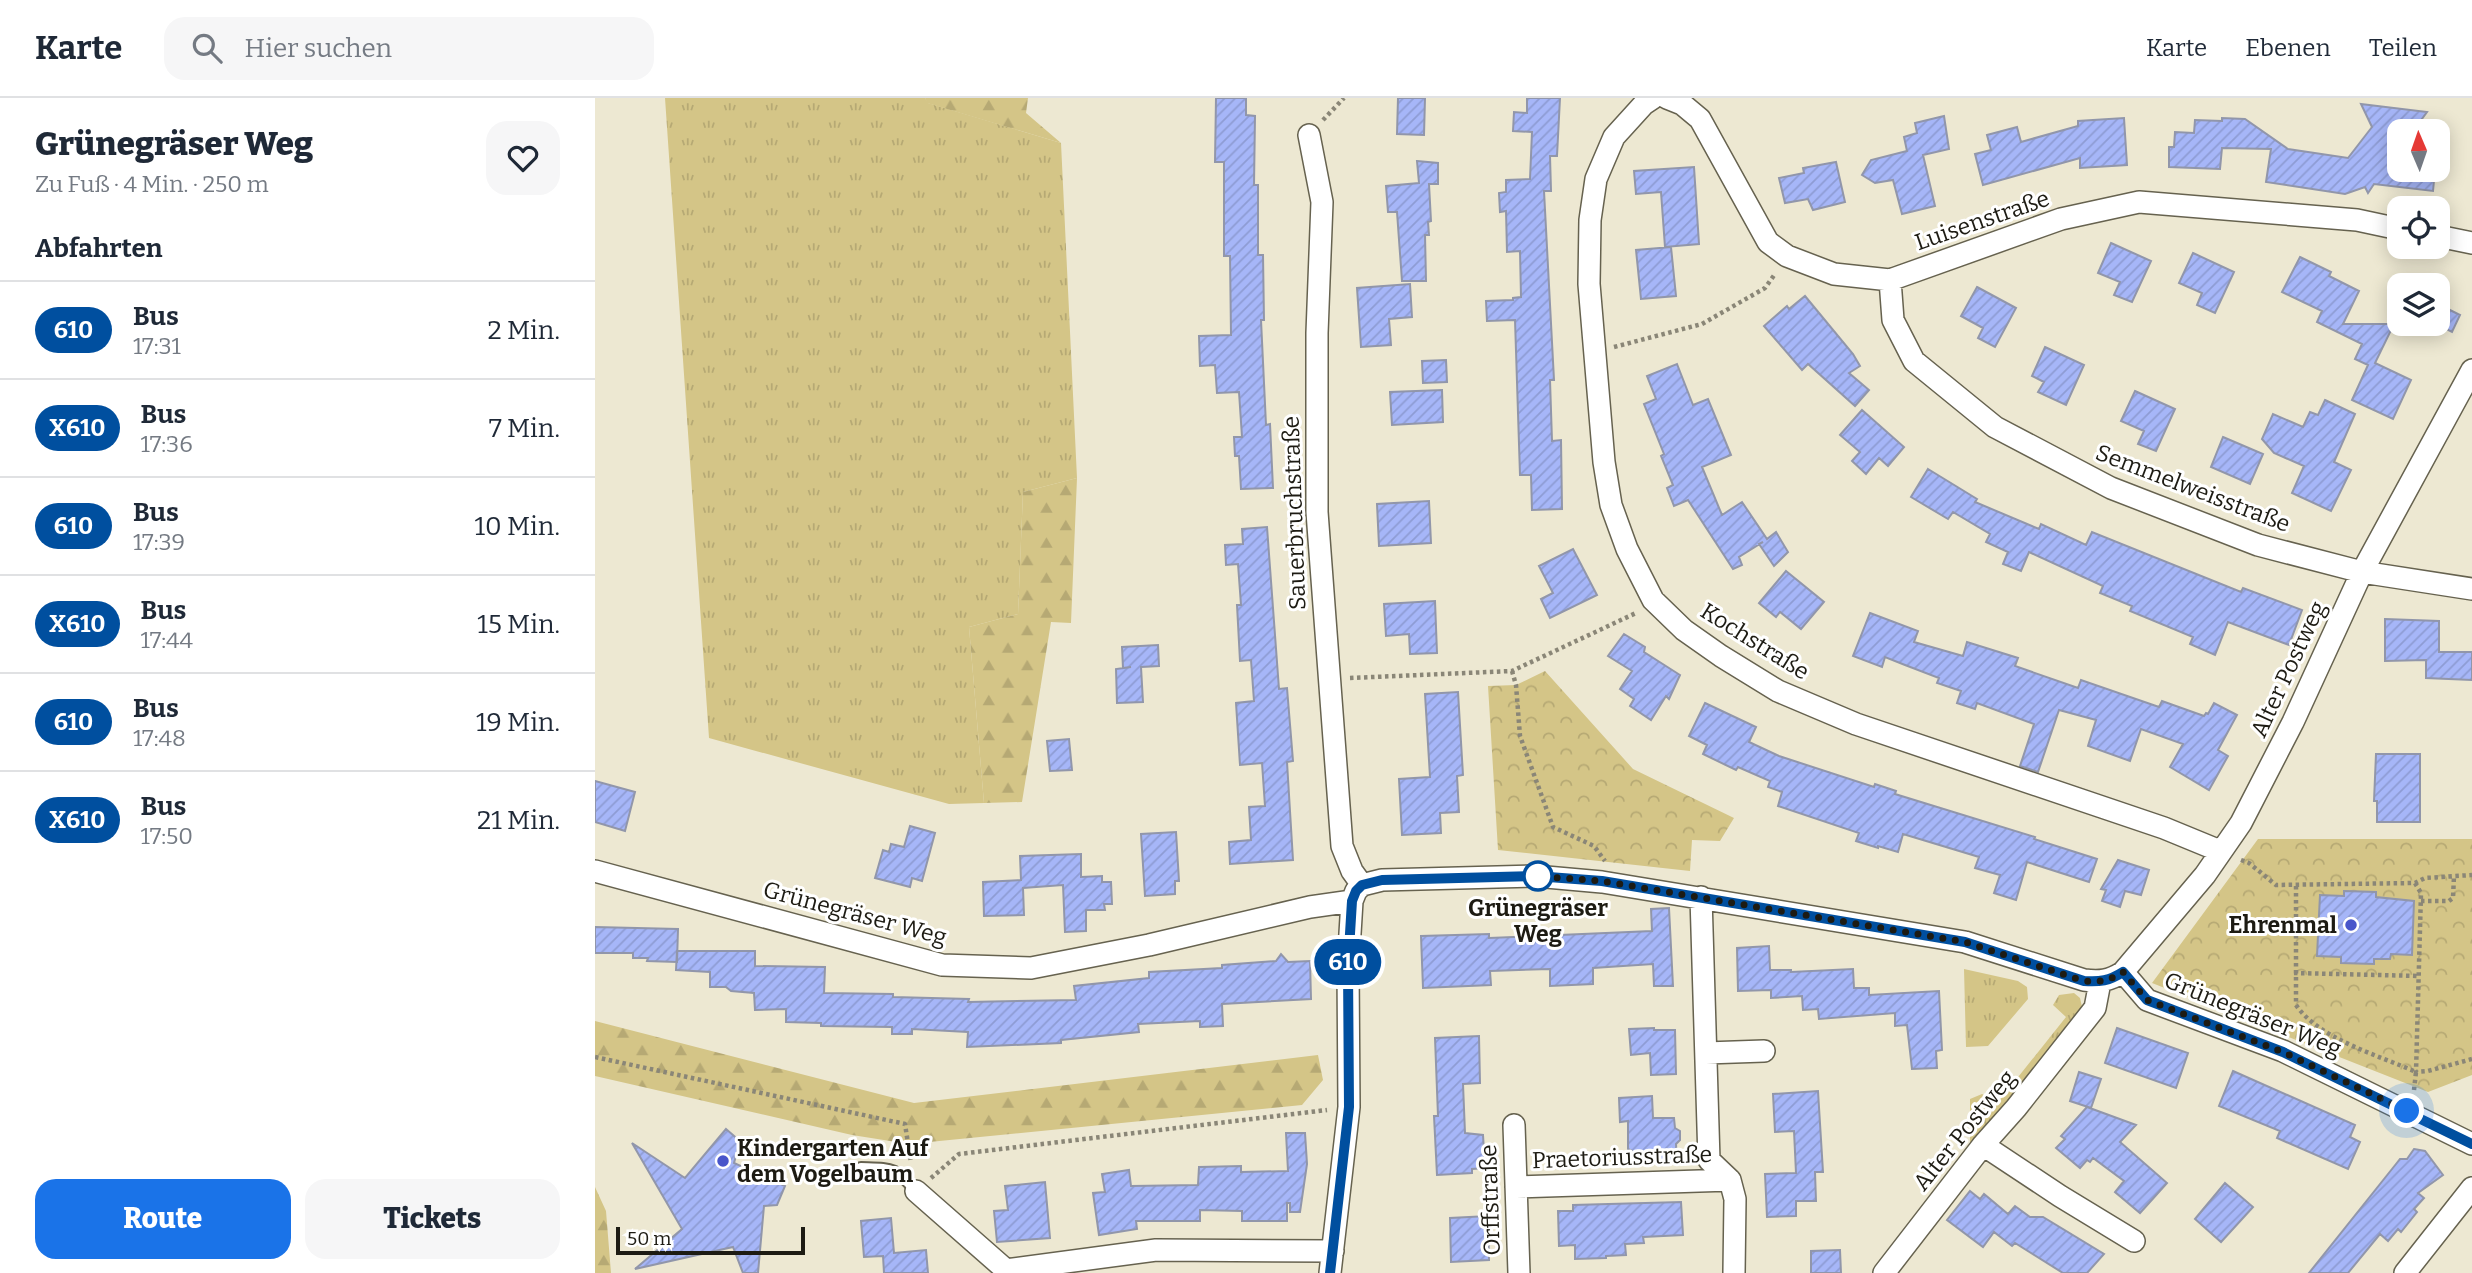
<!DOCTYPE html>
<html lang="de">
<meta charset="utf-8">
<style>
body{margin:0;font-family:Bitter,serif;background:#f6f6f7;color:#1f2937;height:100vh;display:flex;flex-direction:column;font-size:26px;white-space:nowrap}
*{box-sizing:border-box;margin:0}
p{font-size:23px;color:#747a83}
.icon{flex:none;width:38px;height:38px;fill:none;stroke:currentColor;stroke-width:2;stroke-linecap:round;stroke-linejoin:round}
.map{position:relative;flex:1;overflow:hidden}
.sheet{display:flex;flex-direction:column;background:#fff;width:595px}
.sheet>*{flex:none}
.badge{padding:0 14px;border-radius:23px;font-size:24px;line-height:46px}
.needle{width:46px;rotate:358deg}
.buttons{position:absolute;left:1792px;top:21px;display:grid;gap:14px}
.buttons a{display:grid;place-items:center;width:63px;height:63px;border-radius:14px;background:#fff;box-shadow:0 4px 18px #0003;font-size:35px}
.scale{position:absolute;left:21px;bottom:18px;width:189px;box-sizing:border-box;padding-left:7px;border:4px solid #1d1b13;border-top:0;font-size:19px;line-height:24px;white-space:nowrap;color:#1d1b13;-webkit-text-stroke:5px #fff;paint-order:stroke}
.you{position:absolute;width:35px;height:35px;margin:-18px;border:5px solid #fff;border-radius:50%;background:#1a73e8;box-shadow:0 0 0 10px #1a73e833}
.map>.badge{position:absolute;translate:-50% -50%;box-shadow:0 0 0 4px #fff}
h2{padding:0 35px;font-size:26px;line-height:63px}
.round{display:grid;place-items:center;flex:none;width:74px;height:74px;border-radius:21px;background:#f6f6f7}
.overview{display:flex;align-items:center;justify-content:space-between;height:119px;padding:0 35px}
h1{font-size:33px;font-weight:800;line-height:52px}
.primary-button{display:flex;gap:14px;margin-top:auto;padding:14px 35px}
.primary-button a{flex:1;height:80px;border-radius:21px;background:#1a73e8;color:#fff;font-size:28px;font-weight:800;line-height:80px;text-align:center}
.primary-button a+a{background:#f6f6f7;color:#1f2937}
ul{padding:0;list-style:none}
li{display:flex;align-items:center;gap:21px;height:98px;padding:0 35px;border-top:2px solid #e0e1e3}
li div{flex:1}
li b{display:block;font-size:26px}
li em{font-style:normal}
li .badge{min-width:77px;font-weight:700;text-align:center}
header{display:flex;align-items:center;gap:42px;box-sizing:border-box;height:98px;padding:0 35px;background:#fff;border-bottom:2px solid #e0e1e3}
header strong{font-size:33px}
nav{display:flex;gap:38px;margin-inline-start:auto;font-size:24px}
.search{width:490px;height:63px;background:#f6f6f7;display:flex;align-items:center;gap:18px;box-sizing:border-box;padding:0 24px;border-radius:21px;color:#747a83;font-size:26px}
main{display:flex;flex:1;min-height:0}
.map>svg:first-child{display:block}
.grass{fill:url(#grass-tufts)}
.forest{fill:url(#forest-firs)}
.park{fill:url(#park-crowns)}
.building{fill:url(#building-hatch);stroke:#9196aa;stroke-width:2}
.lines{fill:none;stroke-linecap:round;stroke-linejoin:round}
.lane-casing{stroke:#66624f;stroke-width:14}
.street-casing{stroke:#66624f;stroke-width:24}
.path{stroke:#8a8677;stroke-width:4.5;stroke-dasharray:3.5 3.5;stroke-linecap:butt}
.lane{stroke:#fff;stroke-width:10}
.street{stroke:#fff;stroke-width:21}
.line-casing{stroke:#fff;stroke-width:16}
.line{stroke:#004f9f;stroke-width:10}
.walk{stroke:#1d1b13;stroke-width:7;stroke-dasharray:0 12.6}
.stop-dot{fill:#fff;stroke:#004f9f;stroke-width:3.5}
.poi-dot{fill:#4855ca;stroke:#fff;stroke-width:2.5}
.labels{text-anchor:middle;stroke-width:6;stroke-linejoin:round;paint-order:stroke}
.street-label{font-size:23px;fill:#1d1b13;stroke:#fff}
.stop-label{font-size:23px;font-weight:bold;fill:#1d1b13;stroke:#fff}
.poi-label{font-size:23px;font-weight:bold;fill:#1d1b13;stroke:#fff;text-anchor:end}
</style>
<header>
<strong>Karte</strong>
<div class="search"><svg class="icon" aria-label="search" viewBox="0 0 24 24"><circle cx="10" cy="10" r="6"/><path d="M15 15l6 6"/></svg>Hier suchen</div>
<nav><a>Karte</a><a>Ebenen</a><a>Teilen</a></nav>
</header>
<main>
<section class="sheet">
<div class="overview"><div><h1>Grünegräser Weg</h1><p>Zu Fuß · 4 Min. · 250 m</p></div><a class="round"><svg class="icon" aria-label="heart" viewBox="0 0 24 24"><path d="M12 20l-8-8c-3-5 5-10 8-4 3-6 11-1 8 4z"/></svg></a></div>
<h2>Abfahrten</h2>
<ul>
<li><span class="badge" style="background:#004f9f;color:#fff">610</span><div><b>Bus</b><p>17:31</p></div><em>2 Min.</em></li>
<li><span class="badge" style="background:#004f9f;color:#fff">X610</span><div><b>Bus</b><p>17:36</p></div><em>7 Min.</em></li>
<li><span class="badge" style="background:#004f9f;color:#fff">610</span><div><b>Bus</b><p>17:39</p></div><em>10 Min.</em></li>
<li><span class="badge" style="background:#004f9f;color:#fff">X610</span><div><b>Bus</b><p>17:44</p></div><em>15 Min.</em></li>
<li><span class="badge" style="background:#004f9f;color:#fff">610</span><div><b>Bus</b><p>17:48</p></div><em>19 Min.</em></li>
<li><span class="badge" style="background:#004f9f;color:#fff">X610</span><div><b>Bus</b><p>17:50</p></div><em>21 Min.</em></li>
</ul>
<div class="primary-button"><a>Route</a><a>Tickets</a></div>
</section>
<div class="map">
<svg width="1877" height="1175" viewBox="0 0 1877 1175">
<defs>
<pattern id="grass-tufts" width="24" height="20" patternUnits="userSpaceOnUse" patternTransform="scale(1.75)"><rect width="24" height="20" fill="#d4c587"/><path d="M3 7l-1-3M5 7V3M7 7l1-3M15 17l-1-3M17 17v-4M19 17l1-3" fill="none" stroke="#b6a974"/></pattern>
<pattern id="forest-firs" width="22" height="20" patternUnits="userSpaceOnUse" patternTransform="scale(1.75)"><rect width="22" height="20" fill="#d4c587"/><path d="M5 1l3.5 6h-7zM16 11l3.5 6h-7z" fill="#b6a974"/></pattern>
<pattern id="park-crowns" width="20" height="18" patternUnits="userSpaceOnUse" patternTransform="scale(1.75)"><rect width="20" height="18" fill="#d4c587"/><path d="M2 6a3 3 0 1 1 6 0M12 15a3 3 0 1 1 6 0" fill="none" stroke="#b6a974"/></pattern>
<pattern id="building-hatch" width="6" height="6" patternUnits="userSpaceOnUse" patternTransform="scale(1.75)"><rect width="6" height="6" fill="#a6b6f8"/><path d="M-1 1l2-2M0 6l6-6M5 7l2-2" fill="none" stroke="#8e9cd4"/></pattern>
</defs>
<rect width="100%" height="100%" fill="#ede8d2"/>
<path class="grass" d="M70,0h260l3,5 133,40 16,335 -54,14 -5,122 -49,13 15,176 -35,1 -240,-66z
M1369,871l54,12 9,6 1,12 -40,47 -22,1z
M1479,895l6,5 3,13 -113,134v-46l12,-5 17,7 67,-84 -13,-12 6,-10z"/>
<path class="forest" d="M330,0h103l-2,15 35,30 -134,-40z
M482,380l-6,145 -20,-1 -29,180 -38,1 -15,-176 49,-13 5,-122z
M0,923l319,82 404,-48 5,25 -21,25 -393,39 -57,-9 -257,-59z
M0,1089l11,24 5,62h-16z"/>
<path class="park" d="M950,573l88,98 101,49 -14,23 -28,-1 -2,31 -192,-21 -10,-164 28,-1z
M1663,741h214v236l-44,17 -276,-109z"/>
<path class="building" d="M621,0h30v17l9,1 -1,69h4v70h5l1,65h-3l5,105 4,-1 3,64 -32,1 -2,-33h-4l-1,-19h8l-3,-45 -22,1 -2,-28 -15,1 -1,-30 32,-1 -1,-79h-6v-94h-9z
M803,0h27l-1,37 -27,-1z
M932,0h33l-3,58h-7l1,35h-7l10,189h-4l2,61 9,-1 1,69 -30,1 -1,-35h-11l-5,-155 -28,1 -1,-20 27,-1v-2l8,-1 -1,-46 -13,1 -1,-41 -6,1 -1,-19 7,-1v-12l24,-1 2,-47 -19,-1 1,-19 13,1z
M1766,6l66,8 -14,19h-14v39h36l-2,21 -59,-7 -6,9 -3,-6 -20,7 -79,-12 5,-33 -49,-1 -2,21 -51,-2v-20h5l1,-15 19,1 1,-13 27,1v-3l23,1 43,30 60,9 24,-31z
M1349,18l5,33 -26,6 12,51 -33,8 -9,-34 -18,3 -13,-8 9,-15 36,-9 -3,-14 13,-4 -2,-10z
M1529,20l3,47 -47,3v-10l-97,27 -8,-31 16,-4 -4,-15 30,-8 4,15 57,-16v-5z
M822,63l21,2v21h-9l2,37 -3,1 1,13h-4l1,46h-24l-5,-69h-9l-2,-26 33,-3z
M1241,64l9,40 -32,8 -5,-11 -23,4 -6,-25 25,-5 -1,-5z
M1099,69l5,77 -34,3 -4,-55 -25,2 -2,-23z
M1516,145l40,18 -19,41 -18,-7 6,-13 -22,-9z
M1076,149l5,49 -35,3 -5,-49z
M1598,155l41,19 -19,41 -18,-8 5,-12 -23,-10z
M1705,159l31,15 -2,4 30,15 -16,33h51l-19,39 36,17 -18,39 -41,-19 16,-35 -13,-6 7,-15 -45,-22 5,-11 -40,-19z
M815,186l2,33 -23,2 2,26 -30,2 -4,-59z
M1382,189l39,21 -21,39 -17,-9 5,-10 -22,-12z
M1210,198l48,58 7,12 -11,7 20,17 -14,16 -47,-42 -6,6 -38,-44 23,-20 2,3z
M1843,206l22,11 -8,17 -14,-7z
M1450,249l39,18 -18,40 -28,-13 6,-10 -12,-6z
M851,262l1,22 -24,1 -1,-22z
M1082,266l16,41 15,-6 23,56 -29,12 20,48 20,-13 25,37 9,-7 12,20 -14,14 -15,-22 4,-2 -24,15 3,8 -9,4 -45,-69 -14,6 -7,-18 6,-3 -12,-29 3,-2 -20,-50 12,-5 -9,-23z
M847,292l1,32 -51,3 -2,-33z
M1540,293l40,18 -19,42 -18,-7 6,-13 -23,-10z
M1730,302l30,14 -21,48 17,8 -20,41 -39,-18 12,-27 -30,-13 -12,-14 11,-25 30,13 7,-15 8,3z
M1267,312l42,37 -16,19 -9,-8 -13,16 -14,-13 8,-9 -20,-17z
M1628,339l40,17 -13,30 -39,-17z
M1333,371l49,30 -2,3 64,27 2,-5 45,21 6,-13 149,60 2,-4 59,22 -13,35 -61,-23 -13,33 -25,-11 3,-7 -63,-26 2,-5 -32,-13 3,-7 -74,-34 -8,19 -18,-7 5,-12 -22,-10 4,-8 -37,-22 -5,7 -37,-22z
M834,403l2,42 -52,3 -2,-42z
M672,429l12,162 8,-1 6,73 -6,1 6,98 -63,4 -1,-22 22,-2 -2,-33 16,-1 -3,-43 -22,2 -4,-62 18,-2 -3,-41 -11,1 -3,-56h4l-3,-41 -12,1 -1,-20 18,-1 -1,-15z
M978,451l24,46 -47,23 -9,-19 12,-6 -14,-27z
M1191,473l38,31 -23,27 -21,-17 -4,5 -17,-14z
M840,503l2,52 -27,1 -1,-20 -23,2 -2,-32z
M1275,515l48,18 -4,11 49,14 4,-14 51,16 -3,8 63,22 3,-8 78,27 3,-6 42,15 2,-3 2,1 6,-11 23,12 -19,35 10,6 -19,34 -39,-23 13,-23 -42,-15 -11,32 -42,-15 8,-26 -37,-10 -21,62 -18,-6 14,-42 -57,-21 -2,6 -18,-6 4,-12 -24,-8 2,-5 -34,-13 -20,-8 -3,10 -29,-11z
M1790,521l54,2v31h33v28l-46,-2v-18l-41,1z
M1029,536l21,13 -1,5 36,23 -11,24 -3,-3 -15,24 -21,-14 4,-7 -14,-10 12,-18 -24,-15z
M563,547l1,21 -18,1 2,35 -26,1 -1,-34 15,-2 -8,1 -1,-21z
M863,594l5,83 -6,1 2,36 -19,1 1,20 -39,2 -3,-56 31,-2 -5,-83z
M1110,605l51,24 -7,15 30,14 95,31 1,-3 21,7 -1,3 140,43 -1,2 63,20 -8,23 -62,-20 -11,38 -22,-7 6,-18 -25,-7 4,-11 -76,-23 -5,18 -20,-6v2l-22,-7 3,-8 -81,-27 4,-14 -14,-5 2,-6 -32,-14 -2,3 -33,-16 4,-9 -18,-9z
M474,641l3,31 -22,1 -3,-30z
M1781,656h44v68h-43v-21h-3z
M0,683l40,11 -10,39 -30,-9z
M315,728l25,7 -13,48 -10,-3 -2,9 -35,-9 8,-28 6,2 2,-8 13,3z
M581,734l3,49h-4v13l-30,2 -4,-62z
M486,756v23l21,-1v6h9l1,22h-8l1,6h-19v21l-21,1 -2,-47 -40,3 1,27 -40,1 -1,-34 38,-2 -1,-24z
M1523,762l31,10 -8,25 -16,-4 -5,16 -18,-6 4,-11 -5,-1z
M1749,793l32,1v5l38,4 -2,54 -21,-1 -1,5h-16v5l-33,-1v-6l-24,-1 3,-61 24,1z
M1074,810l4,78h-19l-1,-22 -60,4v16l-43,2v-17l-60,2 1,14 -68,3 -2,-52 68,-2v4l163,-7 -1,-22z
M0,829l83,2 -1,33 -30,-1 1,-3h-15v-5h-38z
M1174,848l1,24h21v2l62,-3 1,19h15v7l70,-4 3,59 -6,1 1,17 -25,1 -5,-44 -12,1v-13l-76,6 -1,-10 -15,1 -1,-14 -31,2v-8l-33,1 -1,-43z
M82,853h78v15l70,1 -1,26 69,1v3l76,2 -1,3 108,-2 -2,-14 75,-8v-6l73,-4v-3l54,-4 5,-7 7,8 22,-1 1,38 -89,5 1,22 -23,1v-6l-62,3 1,8 -78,8v3l-94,4 1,-15 -56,-3v5h-20v-7l-71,-1v-3l-35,-1v-13l-31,1 -1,-17 -23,-2 -5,-4h-16v-15l-34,-2z
M1059,930v2h21l1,44 -25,1 -1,-22 -19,2 -2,-26z
M1522,930l71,25 -12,35 -71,-25z
M884,938l1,47 -17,1 2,49 18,2 2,33 -13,1v4l-35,2 -3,-59h4l-3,-78z
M1638,973l122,54 -5,12 10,5 -12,27 -71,-31 3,-7 -61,-25z
M1484,974l22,7 -10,29 -21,-7z
M1223,993l5,81h-8l1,29h-20v15l-29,1 -2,-43 31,-1 -2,-42 -19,1 -2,-38z
M1057,998l1,22h21l1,10 5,3v9l-4,4 1,18 -44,2 -1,-13 -4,-2v-28l-8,1 -1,-24z
M1492,1009l49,18 -16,17 47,41 -27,30 -25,-21 9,-11 -31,-23 -3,4 -3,-2 -7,8 -24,-20 9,-9 -4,-3z
M131,1031l14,12 -6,22 51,23 -8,19 -13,1 -6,67h-15l-10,-26 -98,22 47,-40 -50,-86 53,35z
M691,1035h19l2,31 -7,48h-10v-9h-3v18h-45v-10l-42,-1v11h-64l1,8 -38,6 -6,-42 12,-1 -3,-18 27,-4 2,16 67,-1 1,-18 42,-1v6l47,-1z
M1819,1051l11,2 18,24 -25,18 6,5 -10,11 3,3 -16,20 -3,-3 -10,12 -8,-7 -32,39h-39l87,-109 4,-5h7z
M450,1084l5,56 -53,4 -3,-31 14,-1 -3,-24z
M1630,1085l28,24 -32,35 -26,-23z
M1375,1093l10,8 4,-5 24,20 7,-8 15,11h13l61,37 -17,19h-24l-48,-30 -3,3 -18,-14 -11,15 -36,-27z
M1086,1104l2,33 -40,2 1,6 -19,1 1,11 -20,1v2l-31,1v-14l-16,1 -1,-35h15v-6z
M893,1118l1,44 -38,2 -1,-44z
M296,1120l3,35 32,-3 2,23h-44l-1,-17 -19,1 -3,-36z
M1245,1152l1,23h-30v-22z"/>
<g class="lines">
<g class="lane-casing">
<path id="lane" d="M266,1070c29,1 36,-1 55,23"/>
</g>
<g class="street-casing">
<path id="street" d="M1058,0l-9,6 -30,33 -18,42 -6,41 -1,64 15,178 7,43 16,44 26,51 31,30 37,26 57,35 78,33 308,104 56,23
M1072,0l15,6 18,15 68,123 19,14 47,18 56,6 171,-61 78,-17 218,18 42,9
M714,37l13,67 -5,131v179l25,334 10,25 10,14
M1843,138l34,7
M1295,182l3,40 21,41 81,66 116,61 147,57 104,27 110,17
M0,773l347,94 89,3 118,-23 161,-38 42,-6
M1106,799l8,263 21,20 5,19 -1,74
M1528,874l24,28 136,51 189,93
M1111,955l58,-2
M919,1027l5,148
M1388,1047l77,51 74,45
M921,1089l214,-7
M321,1093l90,79 150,-20 177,1
M735,1175l19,-166 -1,-141 4,-65 4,-10 6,-6 20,-5 153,-4 67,6 363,60 119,38c16,2 25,1 39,-8l82,-97 36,-52 52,-101 69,-150 110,-202
M1289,1175l99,-128 33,-37 79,-100 5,-26
M1810,1175l67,-85"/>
</g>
<path class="path" d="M728,22l21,-22
M1019,249l88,-23 63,-36 10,-14
M917,573l4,14 4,51 33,91 41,19 11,15
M755,580l162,-7 124,-58
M1646,762l8,3 27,22 139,-2 10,-5 47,-3
M1820,785l6,10 -5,179 12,-1 44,-12
M1701,788v119c23,34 82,50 120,67l-2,18
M1826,803h28l4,-3 1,-22
M1699,875l125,3
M0,959l310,67 6,39
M336,1080l28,-24 368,-44"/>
<use href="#lane" class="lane"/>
<use href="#street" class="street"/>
</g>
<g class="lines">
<g class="line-casing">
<path id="line" d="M735,1175l19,-166 -1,-141 4,-65 4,-10 6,-6 20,-5 153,-4 67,5 363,61 119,39c16,1 25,0 39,-9l24,28 136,52 189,92"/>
</g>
<use href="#line" class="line"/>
<path class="walk" d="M943,778h-3l67,5 363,61 119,39c16,1 25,0 39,-9l24,28 136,52 124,59"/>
</g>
<circle class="stop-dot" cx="943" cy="778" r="14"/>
<g class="poi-dot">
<circle cx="1756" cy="827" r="7"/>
<circle cx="128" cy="1063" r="7"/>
</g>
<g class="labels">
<g class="street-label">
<text transform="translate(1387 122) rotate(-19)" y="8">Luisenstraße</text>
<text transform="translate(1598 390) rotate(21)" y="8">Semmelweisstraße</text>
<text transform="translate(699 415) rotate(-92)" y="8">Sauerbruchstraße</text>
<text transform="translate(1160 543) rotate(32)" y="8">Kochstraße</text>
<text transform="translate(1693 571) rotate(-65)" y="8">Alter Postweg</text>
<text transform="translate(260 815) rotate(15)" y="8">Grünegräser Weg</text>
<text transform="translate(1658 916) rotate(22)" y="8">Grünegräser Weg</text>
<text transform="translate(1369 1032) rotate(-51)" y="8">Alter Postweg</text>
<text transform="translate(1027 1059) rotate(-2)" y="8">Praetoriusstraße</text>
<text transform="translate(895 1102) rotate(-92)" y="8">Orffstraße</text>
</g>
<g class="stop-label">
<text x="943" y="818">Grünegräser<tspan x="943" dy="26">Weg</tspan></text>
</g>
<g class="poi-label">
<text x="1742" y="835">Ehrenmal</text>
<text x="142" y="1058" text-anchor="start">Kindergarten Auf<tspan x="142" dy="26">dem Vogelbaum</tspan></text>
</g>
</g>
</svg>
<div class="buttons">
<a><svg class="needle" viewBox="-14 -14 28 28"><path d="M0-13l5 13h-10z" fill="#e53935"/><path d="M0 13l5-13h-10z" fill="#747a83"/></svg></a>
<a><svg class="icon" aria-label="locate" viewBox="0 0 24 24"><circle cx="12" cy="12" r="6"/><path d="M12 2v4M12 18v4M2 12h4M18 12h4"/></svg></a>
<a><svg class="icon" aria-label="layers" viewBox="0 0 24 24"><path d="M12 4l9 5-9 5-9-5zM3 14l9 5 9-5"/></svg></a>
</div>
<div class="scale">50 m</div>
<div class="you" style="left:1812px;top:1013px"></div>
<b class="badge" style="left:753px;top:864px;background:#004f9f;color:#fff">610</b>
</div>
</main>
